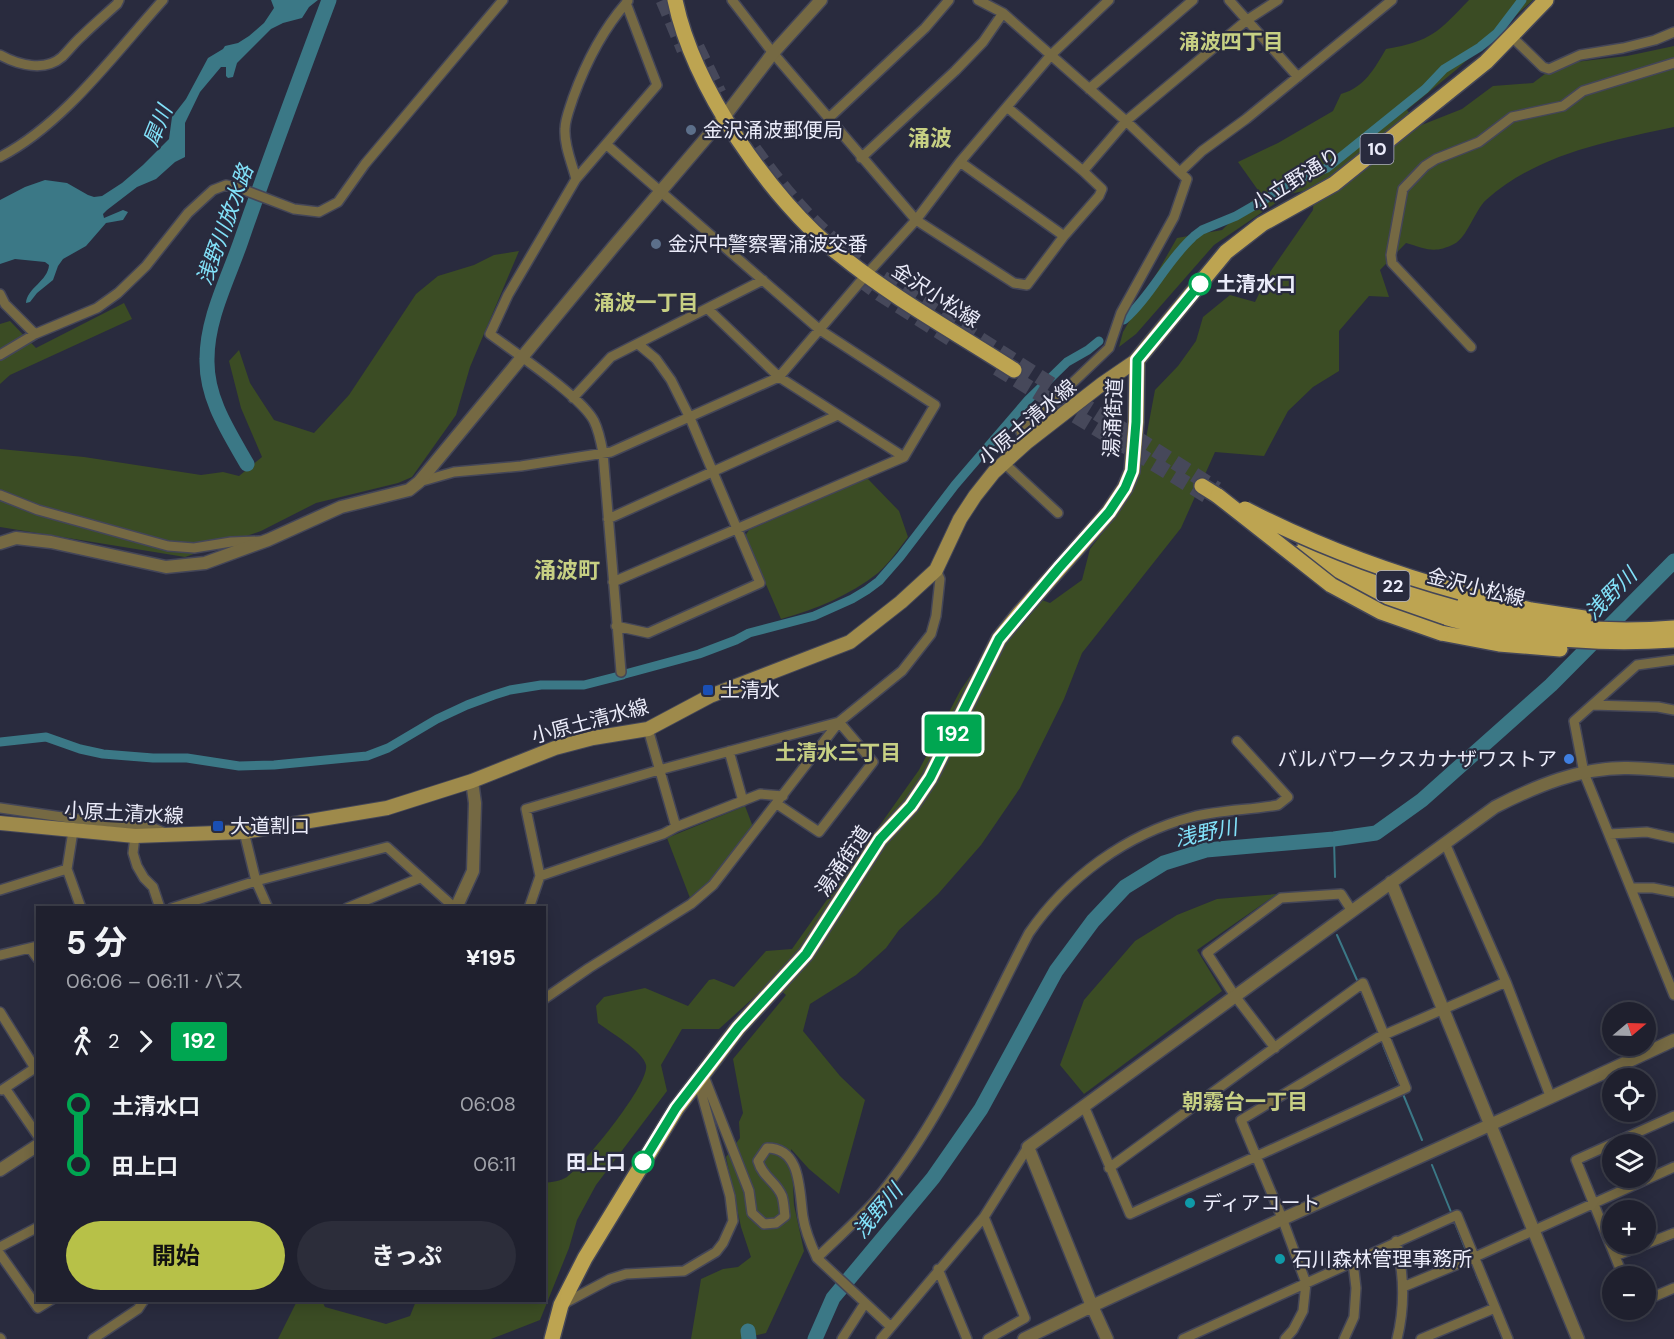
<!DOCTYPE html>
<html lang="ja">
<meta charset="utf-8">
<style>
body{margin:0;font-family:"DM Sans","Noto Sans JP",sans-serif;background:#2c2d3a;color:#f1f3f6;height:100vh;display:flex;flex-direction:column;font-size:22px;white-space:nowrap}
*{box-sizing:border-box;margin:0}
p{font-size:20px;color:#a1a3aa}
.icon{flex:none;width:33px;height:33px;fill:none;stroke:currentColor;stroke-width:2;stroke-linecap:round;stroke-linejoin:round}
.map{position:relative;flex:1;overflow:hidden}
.side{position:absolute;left:36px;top:906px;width:510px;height:396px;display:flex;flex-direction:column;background:#1f202e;border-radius:0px;box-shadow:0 3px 15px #0003,0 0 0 2px #3c3e4a}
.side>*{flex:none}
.badge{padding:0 12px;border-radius:4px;font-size:21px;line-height:39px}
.needle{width:39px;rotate:71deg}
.tools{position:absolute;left:1602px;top:1002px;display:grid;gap:12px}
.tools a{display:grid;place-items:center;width:54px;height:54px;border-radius:50%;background:#1f202e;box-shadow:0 3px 15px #0003,0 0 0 2px #3c3e4a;font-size:30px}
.map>.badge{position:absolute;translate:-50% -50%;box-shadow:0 0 0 3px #fff}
.legs{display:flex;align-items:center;gap:9px;height:66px;padding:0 30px;font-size:20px}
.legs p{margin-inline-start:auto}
.head{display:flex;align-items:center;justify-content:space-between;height:102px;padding:0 30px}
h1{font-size:33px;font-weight:700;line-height:45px}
.button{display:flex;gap:12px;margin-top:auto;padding:12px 30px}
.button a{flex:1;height:69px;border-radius:36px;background:#b7c148;color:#111;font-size:24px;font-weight:700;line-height:69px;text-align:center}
.button a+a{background:#2c2d3a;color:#f1f3f6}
ul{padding:0 30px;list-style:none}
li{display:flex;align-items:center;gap:21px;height:60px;font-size:22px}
li i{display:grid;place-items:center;width:9px;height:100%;margin:0 8px;background:currentColor}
li i::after{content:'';width:15px;height:15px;margin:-8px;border:4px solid;border-radius:50%;background:#1f202e}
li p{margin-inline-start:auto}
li:first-child i{background:linear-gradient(#0000 50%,currentColor 0)}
li:last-child i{background:linear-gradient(currentColor 50%,#0000 0)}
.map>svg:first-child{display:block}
.green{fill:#3b4c24}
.water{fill:#3b7886}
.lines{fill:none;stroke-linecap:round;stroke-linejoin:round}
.stream{stroke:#3b7886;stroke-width:2}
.canal{stroke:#3b7886;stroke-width:9}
.river{stroke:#3b7886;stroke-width:15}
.primary-tunnel{stroke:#46485a;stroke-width:15;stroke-dasharray:15 8;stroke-linecap:butt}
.minor-casing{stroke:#444658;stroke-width:12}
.tertiary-casing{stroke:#444658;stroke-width:15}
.secondary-casing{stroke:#444658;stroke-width:16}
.primary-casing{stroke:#444658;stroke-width:18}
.minor{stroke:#756943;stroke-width:9}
.tertiary{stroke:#756943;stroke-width:12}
.secondary{stroke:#9e8a4b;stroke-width:14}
.primary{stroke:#bda451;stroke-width:15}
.primary-bridge-casing{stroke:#444658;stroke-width:18;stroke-linecap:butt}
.primary-bridge{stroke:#bda451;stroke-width:15}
.line-1-casing{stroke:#fff;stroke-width:14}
.line-1{stroke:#00a651;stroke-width:9}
.service-dot{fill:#5c6f8a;stroke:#292b3e;stroke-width:2}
.stop-1-dot{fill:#fff;stroke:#00a651;stroke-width:3}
.transit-dot{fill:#1a4fb4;stroke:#292b3e;stroke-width:2}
.shop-dot{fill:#3f7fe0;stroke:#292b3e;stroke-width:2}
.culture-dot{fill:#0f9aa8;stroke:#292b3e;stroke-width:2}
.labels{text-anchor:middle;stroke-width:4.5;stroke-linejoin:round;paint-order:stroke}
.shield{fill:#292b3e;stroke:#b1b2c2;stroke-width:1.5}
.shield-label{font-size:18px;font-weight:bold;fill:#ebecfa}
.poi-label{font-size:20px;fill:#ebecfa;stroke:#292b3e;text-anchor:start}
.street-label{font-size:20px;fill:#ebecfa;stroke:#292b3e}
.stop-label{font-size:20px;font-weight:bold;fill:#ebecfa;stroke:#292b3e;text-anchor:start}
.neighbourhood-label{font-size:21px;font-weight:bold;fill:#c7d083;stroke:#292b3e}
.water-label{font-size:21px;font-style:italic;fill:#82e2fa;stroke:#292b3e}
.quarter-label{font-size:22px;font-weight:bold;fill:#c7d083;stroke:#292b3e}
</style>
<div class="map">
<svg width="1674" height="1339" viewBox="0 0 1674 1339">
<rect width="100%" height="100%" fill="#292b3e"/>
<path class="green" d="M1469,0h64l-77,70 -49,40 12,16 43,-17 31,-23 40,-3 25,-19 69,-8 47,-10v81c-65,14 -137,27 -188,73 -11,10 -19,38 -32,44 -20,10 -27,5 -48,-1l-26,27 9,27 -20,-1 -30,35v40l-26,16 -25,24 -24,45 -49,-4 -34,76 -99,125 -18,46 -44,89 -39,57 -43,49 -39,36 -13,18 -30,27 -46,29 -7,27 37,45 25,24 -26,94 -30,-25 -18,-20 3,56 10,46 -38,82 -26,6h-49l10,-60 22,-10 15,-2 13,-10 -10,-30 -15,-70 14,-19 -1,-16 4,-9 -10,-54 53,-64 -15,-13 -52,47h-37l-21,36 6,26 -71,94 -19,35 -8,28 -29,72 -49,19h-213l19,-38h25l3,6 61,17 24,-8 6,-15 128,-1 1,-117c6,-1 16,-2 22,-6 17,-13 83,-93 79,-112 -3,-14 -36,-33 -48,-42l-2,-17 8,-9 41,-9 43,18 21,-26 5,-1 20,8 32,-36 26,-2 127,-179 41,-79 66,-97 24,9 32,-23 8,-31 36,-47 13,-26 16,-86 23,-24 18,-25 7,-24 27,-22 25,7 15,-30 43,-62 1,-21 -25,5 -75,51 -78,89 -17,13 4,-15 54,-94 45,-8 38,-37 -22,-31 40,-19 55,-32 8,-17c24,-7 33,-25 45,-45 46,-8 52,-17 83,-49z
M519,251l-49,116 -14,48 -44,62 -14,6 -82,20 -55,28 -76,26 -185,-30v-78l84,8 117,18 22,-3 16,4 23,-19 -21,-49 -12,-47 10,-11 11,33 24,37 40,13 35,-38 67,-101 22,-18 36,-11 20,-10z
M124,303l8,16 -122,56 -10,9v-60l10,-3 26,27z
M867,478l32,33 9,26c-9,12 -19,26 -30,36 -28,22 -63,37 -97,46l-36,-83 4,-6z
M745,806l8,21 -45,56 -18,15 -23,-60z
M1277,894l-80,56 25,41 -138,103 -24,-29 24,-65 51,-59 42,-26 40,-16z"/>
<path class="water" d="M271,0h47l-9,7 -7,11 -19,5 -12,6 -34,34 -4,14 -5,1 -2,-2v-9h-5l-21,25 -15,31v34l-10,5 -19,17 -19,8 -30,23 -4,4 1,4 19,-8 5,2 -5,8 -17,3 -20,23 -23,13 -5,7 -5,14 -16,13 -7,9 -4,1c1,-15 22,-22 23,-38l-4,-3 -30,-3 -15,5v-64l25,-13 20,-7 22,3 21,12 6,2 8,-1 20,-13 21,-18 26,-26 3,-22 14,-18 22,-41 15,-9 2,-3 13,-3 11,-7 15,-13 10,-15z"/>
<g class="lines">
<path class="stream" d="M1334,839l1,38
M1337,935l20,45
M1362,993l15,36
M1383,1045l15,37
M1403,1094l19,46
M1432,1165l19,47
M1455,1223l12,30
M1476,1274l12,28
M1494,1317l9,22"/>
<path class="canal" d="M1481,46l16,-13 25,-33
M1194,236l8,-6 34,-14 66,-38 25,-10 98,-79 19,-20 36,-22
M1124,320c27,-24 42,-58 68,-82
M625,674l74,-20 37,-14 13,-7 65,-17 38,-17 15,-9 12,-9 21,-24 55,-72 73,-85 39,-38 21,-12 11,-9
M0,742l46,-5 34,12 23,5 50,4h34l52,8 35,-1 93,-9 21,-8 49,-29 30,-14 27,-10 16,-5 31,-5h43l39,-10"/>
<path class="river" d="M247,464c-19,-33 -41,-66 -40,-105 0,-41 21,-80 34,-118 28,-81 58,-161 88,-241
M748,1331l1,8
M815,1339l18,-41 100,-120 48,-69 75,-138 37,-50 32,-34 39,-24 42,-13 128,-11 42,-6 46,-33 129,-115 123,-124"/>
<path class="primary-tunnel" d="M663,0l21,50
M697,47l22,46
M754,149c30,42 64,83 107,113
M883,278l334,211
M861,280l19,14 71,45
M997,368l215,131"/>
<g class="minor-casing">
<path id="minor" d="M732,0l41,53 143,167 98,63 13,2 37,-49 35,-40 3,-7 -19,-18 43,-50 121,-101 31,-20
M978,0l25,13 123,108 61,58 -13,38 -53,96 -12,35 -88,84 5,11
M1229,0l69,77
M1511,36l32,31 6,2 31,-14 43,-7 32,-8 19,-8
M0,55c18,10 45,17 62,2 7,-7 13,-15 20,-21 11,-11 23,-21 35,-32l2,-4
M1089,89l104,-89
M1007,107l76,64
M830,117l95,-89 24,-28
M607,145l213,185 115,75 -31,52 -291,125
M0,157c64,-33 115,-104 163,-157
M861,158l94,-87 28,-29 20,-29
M960,162l104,74
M1180,172l22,-21 44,-32 146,-119
M576,179c-4,-16 -12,-33 -11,-50 0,-10 5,-21 8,-31 13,-36 29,-68 55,-97
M0,294l5,10 30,30
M708,309l71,68 125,80
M1471,347l-79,-84 -1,-8 12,-66 22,-23 11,-7 43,-17 33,-25 51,-11 20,-15 91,-28
M0,355l35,-21 62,-26 21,-15 28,-27 42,-53 25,-23 13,-5 13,3 55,21 25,3 19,-10 27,-38 138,-164
M573,398l38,-41 152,-77
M1004,463l54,50
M419,482l35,-10 67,-6 90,-14 168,-75 87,-102 50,-55 44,-58 91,-107 58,-55
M0,495l38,15 130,36 26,2 37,-6 28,-1
M608,519l230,-104
M616,626l32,7 112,-50 -70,-165 -19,-38 -15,-21 -18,-15
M1674,660l-37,5 -63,56 10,52 90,222
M621,672l-18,-219c-2,-11 -4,-22 -9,-32 -12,-24 -80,-69 -104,-87l18,-39 68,-116 81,-94 -31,-82
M1592,705l66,2 16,3
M648,729l28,98
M729,751l14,50
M777,804l42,28 54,-70 -34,-40
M0,808l69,10 82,9 14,6
M73,831l-6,38 14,39
M244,832l12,49 12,27
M1609,834l38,-2 27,6
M135,836l-2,17 4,13 7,12 9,9 7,21
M1445,843l61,139 45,116
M540,876l123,-42 13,-7 84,-33 23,2
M1631,888h22l21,4
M0,890l67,-21
M172,908l84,-27 131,-34 68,61
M347,908l73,-30
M529,908l11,-32 -14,-67 133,-39 180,-48
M30,948l8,11
M0,955l38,-9
M544,999l45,-31 102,-64 22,-19 126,-163 63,-51 29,-37 5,-18 4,-37 -4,-9
M0,1012l35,56
M1275,1048l-40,-52 -28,-43 74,-55 60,-4 11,17
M703,1074l46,117 3,22 12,11 12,-1 9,-7c-1,-7 -1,-14 -3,-20 -6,-15 -19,-18 -24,-35l9,-13c35,0 32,44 36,69 2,14 8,28 14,41l73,68
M5,1088l33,48
M2,1090l36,-24
M1084,1106l46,108 276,-126 -43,-105 -254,185
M984,1217l41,101 -37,21
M1396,1241c8,32 9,66 1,98
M0,1247l38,-20
M0,1254l38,54 13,-8
M1615,1256l59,-23
M817,1258c21,-21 44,-40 62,-62 65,-79 103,-174 150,-263 38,-55 97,-99 163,-116 28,-7 58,-7 86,-12l10,-8 -51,-56
M938,1269l29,70
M1623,1276l-47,-116 98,-44
M1403,1287l72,-30 199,-90
M1646,1300l28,-12
M563,1304l47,-25 16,-5 58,-3 32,-19 7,-9 10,-22 -3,-25 -32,-115
M0,1338l1,1
M93,1339l45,-30 6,-9
M842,1339l23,-36
M881,1339l103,-122 44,-70
M1183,1339l274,-124 51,124
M1285,1339l8,-9 10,-19 3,-28 -24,-65 -41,-98 136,-82 129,-56
M1344,1339l10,-22 2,-29 -3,-26
M1421,1339l74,-31"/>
</g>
<g class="tertiary-casing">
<path id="tertiary" d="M0,543l16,-5 35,4 115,25 39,-4 63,-23 73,-33 68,-17 10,-8 195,-236 110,-129 49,-64 48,-53
M1674,771c-15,-1 -31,-3 -46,-3 -47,-1 -92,18 -133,39l-467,340 64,159c194,-90 389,-175 582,-266
M1391,882l187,457
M456,908l17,-37 2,-68 -3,-22
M0,1170l38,-25
M1024,1339l68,-33 15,33"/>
</g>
<g class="secondary-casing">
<path id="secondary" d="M0,823l135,13 109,-4 143,-24 85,-27 83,-33 38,-10 55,-9 62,-33 140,-54 51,-40 35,-32 24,-51 15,-23 19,-24 32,-29 76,-59 35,-24"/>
</g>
<g class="primary-casing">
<path id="primary" d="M675,0c18,87 95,199 164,254 54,44 116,78 175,116
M1202,486l16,10
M1305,543c111,64 242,95 369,85
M1299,553c111,70 245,96 375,87
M1460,592l71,18 53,8
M1441,633l58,11 61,5
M552,1339l9,-34 24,-47 91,-149 62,-81 68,-74 74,-115 31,-33 19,-28 69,-139 21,-26 89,-101 16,-24 7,-17 4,-49 1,-62 89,-108 36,-28 72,-40 152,-122 60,-62"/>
</g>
<use href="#minor" class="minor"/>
<use href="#tertiary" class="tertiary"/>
<use href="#secondary" class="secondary"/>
<use href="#primary" class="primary"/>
<g class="primary-bridge-casing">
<path id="primary-bridge" d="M1218,496l113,89 50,27 60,21
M1245,509c68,35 142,63 215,83"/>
</g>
<use href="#primary-bridge" class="primary-bridge"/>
</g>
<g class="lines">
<g class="line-1-casing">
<path id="line-1" d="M643,1162l33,-54 62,-80 68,-74 74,-115 31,-33 19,-28 69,-139 60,-71 50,-56 16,-24 7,-17 4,-49 1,-62 63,-76"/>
</g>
<use href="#line-1" class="line-1"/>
</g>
<g class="service-dot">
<circle cx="691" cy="130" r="6"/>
<circle cx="656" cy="244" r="6"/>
</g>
<g class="stop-1-dot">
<circle cx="1200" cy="284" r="10"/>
<circle cx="643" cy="1162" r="10"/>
</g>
<g class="transit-dot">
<rect x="702" y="684" width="12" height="12" rx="3"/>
<rect x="212" y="820" width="12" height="12" rx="3"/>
</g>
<circle class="shop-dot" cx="1569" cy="759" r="6"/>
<g class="culture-dot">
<circle cx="1190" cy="1203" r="6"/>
<circle cx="1280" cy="1259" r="6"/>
</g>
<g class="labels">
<g class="shield">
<rect x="1360.5" y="134" width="33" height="30" rx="4.5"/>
<rect x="1376.5" y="571" width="33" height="30" rx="4.5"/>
</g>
<g class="shield-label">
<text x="1377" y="155">10</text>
<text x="1393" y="592">22</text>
</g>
<g class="poi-label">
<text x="703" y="137">金沢涌波郵便局</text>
<text x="668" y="251">金沢中警察署涌波交番</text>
<text x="720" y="697">土清水</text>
<text x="1557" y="766" text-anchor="end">バルバワークスカナザワストア</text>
<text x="230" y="833">大道割口</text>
<text x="1202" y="1210">ディアコート</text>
<text x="1292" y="1266">石川森林管理事務所</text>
</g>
<g class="street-label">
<text transform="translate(1296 179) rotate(-32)" y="7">小立野通り</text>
<text transform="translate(936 295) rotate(33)" y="7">金沢小松線</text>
<text transform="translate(1113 418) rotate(-87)" y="7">湯涌街道</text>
<text transform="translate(1027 422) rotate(-40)" y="7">小原土清水線</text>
<text transform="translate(1476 587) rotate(14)" y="7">金沢小松線</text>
<text transform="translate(590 721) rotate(-15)" y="7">小原土清水線</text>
<text transform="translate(124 813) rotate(3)" y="7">小原土清水線</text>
<text transform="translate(843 861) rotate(-56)" y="7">湯涌街道</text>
</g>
<g class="stop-label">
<text x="1216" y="291">土清水口</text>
<text x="626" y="1169" text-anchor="end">田上口</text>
</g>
<g class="neighbourhood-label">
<text x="1231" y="49">涌波四丁目</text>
<text x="646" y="310">涌波一丁目</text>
<text x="838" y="760">土清水三丁目</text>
<text x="1245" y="1109">朝霧台一丁目</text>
</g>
<g class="water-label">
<text transform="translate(158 126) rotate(-68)" y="7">犀川</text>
<text transform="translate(225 225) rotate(-70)" y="7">浅野川放水路</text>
<text transform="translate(1611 594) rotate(-45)" y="7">浅野川</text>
<text transform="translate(1206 833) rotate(-11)" y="7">浅野川</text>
<text transform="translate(878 1211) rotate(-50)" y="7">浅野川</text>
</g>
<g class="quarter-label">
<text x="930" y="146">涌波</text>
<text x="567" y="578">涌波町</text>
</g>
</g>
</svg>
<div class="tools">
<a><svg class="needle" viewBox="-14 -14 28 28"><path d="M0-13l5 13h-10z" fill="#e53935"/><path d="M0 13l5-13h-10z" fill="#a1a3aa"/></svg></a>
<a><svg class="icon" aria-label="locate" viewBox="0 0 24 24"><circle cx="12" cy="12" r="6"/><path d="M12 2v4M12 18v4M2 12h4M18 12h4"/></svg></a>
<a><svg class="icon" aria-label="layers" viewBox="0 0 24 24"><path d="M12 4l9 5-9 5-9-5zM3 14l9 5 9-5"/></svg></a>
<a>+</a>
<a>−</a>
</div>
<b class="badge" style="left:953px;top:734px;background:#00a651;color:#fff">192</b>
<section class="side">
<div class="head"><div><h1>5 分</h1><p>06:06 – 06:11 · バス</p></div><b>¥195</b></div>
<div class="legs"><svg class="icon" aria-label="walk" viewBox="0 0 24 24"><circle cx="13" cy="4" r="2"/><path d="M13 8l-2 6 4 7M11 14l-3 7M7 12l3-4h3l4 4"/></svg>2<svg class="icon" aria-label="forward" viewBox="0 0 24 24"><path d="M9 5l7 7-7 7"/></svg><b class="badge" style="background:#00a651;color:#fff">192</b></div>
<ul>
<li><i style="color:#00a651"></i><b>土清水口</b><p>06:08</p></li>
<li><i style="color:#00a651"></i><b>田上口</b><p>06:11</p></li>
</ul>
<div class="button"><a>開始</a><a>きっぷ</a></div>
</section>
</div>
